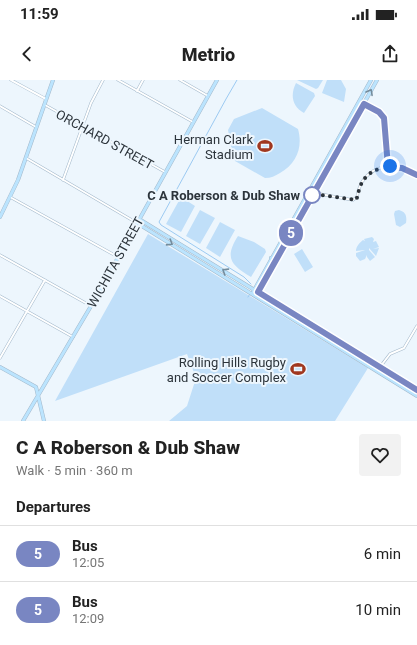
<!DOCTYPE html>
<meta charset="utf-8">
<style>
body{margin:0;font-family:Roboto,sans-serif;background:#f2f2f2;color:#222;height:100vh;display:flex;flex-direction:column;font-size:15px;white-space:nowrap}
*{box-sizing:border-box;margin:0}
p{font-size:13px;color:#767676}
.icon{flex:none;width:22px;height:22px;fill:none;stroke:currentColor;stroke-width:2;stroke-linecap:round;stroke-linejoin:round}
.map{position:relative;height:341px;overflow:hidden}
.panel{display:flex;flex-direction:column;background:#fff;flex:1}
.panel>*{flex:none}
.badge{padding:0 8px;border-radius:13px;font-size:14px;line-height:26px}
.you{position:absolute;width:20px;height:20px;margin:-10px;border:3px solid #fff;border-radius:50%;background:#1a73e8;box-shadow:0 0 0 6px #1a73e833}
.map>.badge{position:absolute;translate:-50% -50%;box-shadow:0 0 0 2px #fff}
h2{padding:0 16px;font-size:15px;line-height:36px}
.round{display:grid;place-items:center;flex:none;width:42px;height:42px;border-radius:4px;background:#f2f2f2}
.head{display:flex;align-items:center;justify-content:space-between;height:68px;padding:0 16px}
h1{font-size:19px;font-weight:800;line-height:30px}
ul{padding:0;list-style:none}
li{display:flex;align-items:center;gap:12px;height:56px;padding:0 16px;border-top:1px solid #e0e0e0}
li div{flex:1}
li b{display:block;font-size:15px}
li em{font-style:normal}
li .badge{min-width:44px;font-weight:700;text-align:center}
.status{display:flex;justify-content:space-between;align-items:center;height:28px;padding:0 20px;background:#fff;direction:ltr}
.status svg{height:11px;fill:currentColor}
header{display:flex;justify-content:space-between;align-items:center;height:52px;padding:0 16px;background:#fff;font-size:18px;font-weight:800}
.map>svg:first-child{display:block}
.green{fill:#c0dff9}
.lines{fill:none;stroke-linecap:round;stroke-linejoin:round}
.stream{stroke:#9ccaf2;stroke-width:1}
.street-casing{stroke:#a4b9cb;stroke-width:3}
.secondary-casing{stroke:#a4b9cb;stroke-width:4}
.street{stroke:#fff;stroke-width:2}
.secondary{stroke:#bbe4fe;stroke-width:3}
.oneway{stroke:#748c9c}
.line-casing{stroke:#fff;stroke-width:9}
.line{stroke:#7986c2;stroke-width:6}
.walk{stroke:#2c343b;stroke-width:4;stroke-dasharray:0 7.2}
.stop-dot{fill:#fff;stroke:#7986c2;stroke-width:2}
.labels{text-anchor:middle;stroke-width:4;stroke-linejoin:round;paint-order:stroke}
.street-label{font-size:13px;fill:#2c343b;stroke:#edf6fd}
.poi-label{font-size:13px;fill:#2c343b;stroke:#edf6fd;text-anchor:end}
.stop-label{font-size:13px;font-weight:bold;fill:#2c343b;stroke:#edf6fd;text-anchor:end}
</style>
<div class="status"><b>11:59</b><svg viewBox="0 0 49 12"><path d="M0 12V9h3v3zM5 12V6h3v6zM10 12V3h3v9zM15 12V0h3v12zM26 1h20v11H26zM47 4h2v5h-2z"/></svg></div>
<header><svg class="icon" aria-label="back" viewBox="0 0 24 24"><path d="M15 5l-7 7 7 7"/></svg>Metrio<svg class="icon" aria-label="share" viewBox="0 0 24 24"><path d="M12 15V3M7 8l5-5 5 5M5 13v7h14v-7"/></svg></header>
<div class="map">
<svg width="417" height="341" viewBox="0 0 417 341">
<rect width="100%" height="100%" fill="#edf6fd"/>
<path class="green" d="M297,0h26l-5,8 -2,1z
M327,0h14l5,9 -2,13 -22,-9z
M296,3l18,10 1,3 -11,17c-12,-7 -14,-18 -8,-30z
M262,28l36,21c5,18 -1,34 -18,44 -5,3 -9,5 -15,5l-30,-17 -2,-4 -5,-27 6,-11z
M181,117l14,9 -14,26 -15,-8z
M200,130l15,8 -15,26 -14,-8z
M399,130c7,2 8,6 7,13l-6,4 -4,-2 -2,-11 1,-3z
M220,142l15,8 -15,27 -14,-9z
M148,154l220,134 -33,53h-166l18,-15 9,-28 -9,-24 -132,47z
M238,156l16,6 11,7 1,3 -15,25c-20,-12 -27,-19 -13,-41z
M372,157l2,2 -1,3 3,-1 3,6 -6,2 6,-1 -3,8 -7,-8v2l6,7 -5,4 -3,-4v-2l-2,4 -5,2 -4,-5v-3l9,-3 -9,1c0,-4 3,-8 7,-11l2,1 -1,-2z
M302,169l11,18 -8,5 -11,-18z"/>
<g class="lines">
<path class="stream" d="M237,0l-11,19 -67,123 2,3 83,52 7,7
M248,217l2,-3"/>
<g class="street-casing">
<path id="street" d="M11,0l35,19
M118,0l75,42
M180,0l28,16
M137,11l6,-11
M45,25l120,67
M0,26l36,21
M26,78l111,65
M63,100l28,-77 12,-23
M310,109l10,5 33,6 4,-3c1,-5 2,-10 5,-15 12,-19 38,-20 55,-7
M10,117l108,60
M0,175l91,51
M0,216l73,41
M0,278l45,-78
M380,287l10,-13 14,-6 13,-22"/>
</g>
<g class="secondary-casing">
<path id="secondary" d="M0,137l18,-37 35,-100
M139,139l278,171
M137,143l280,173
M268,194l-2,-2 6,-10 -1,-4
M258,213l119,-213
M252,214l119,-214
M0,287l36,20 8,34
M23,341l68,-115 126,-226"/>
</g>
<use href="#street" class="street"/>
<use href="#secondary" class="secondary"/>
</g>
<defs><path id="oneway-chevron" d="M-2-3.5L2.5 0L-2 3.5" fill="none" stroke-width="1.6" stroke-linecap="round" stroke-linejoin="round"/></defs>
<g class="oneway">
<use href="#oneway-chevron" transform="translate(370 12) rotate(-61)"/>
<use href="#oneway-chevron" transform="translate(170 163) rotate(32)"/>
<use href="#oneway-chevron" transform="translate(225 191) rotate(-148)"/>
</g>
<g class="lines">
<g class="line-casing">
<path id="line" d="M417,95l-15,-7 -14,-1 -4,-49 -5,-6 -15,-8 -106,188 159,98"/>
</g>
<use href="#line" class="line"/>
<path class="walk" d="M312,115l2,-4 7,4 35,5c2,-4 2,-8 4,-13 4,-13 17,-19 30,-21"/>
</g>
<defs>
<g id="stadium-bare" transform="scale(1.2)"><path d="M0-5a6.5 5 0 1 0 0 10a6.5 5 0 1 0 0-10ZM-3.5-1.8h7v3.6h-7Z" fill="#a0371f" stroke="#edf6fd" stroke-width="2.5" paint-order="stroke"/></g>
</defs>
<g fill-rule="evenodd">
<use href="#stadium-bare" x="265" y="66"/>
<use href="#stadium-bare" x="298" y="289"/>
</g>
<circle class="stop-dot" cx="312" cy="115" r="8"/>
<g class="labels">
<g class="street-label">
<text transform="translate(105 59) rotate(29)" y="5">ORCHARD STREET</text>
<text transform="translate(115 182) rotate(-61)" y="5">WICHITA STREET</text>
</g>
<g class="poi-label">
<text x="253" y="64">Herman Clark<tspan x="253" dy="15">Stadium</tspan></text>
<text x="286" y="287">Rolling Hills Rugby<tspan x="286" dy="15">and Soccer Complex</tspan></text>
</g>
<g class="stop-label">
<text x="300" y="120">C A Roberson &amp; Dub Shaw</text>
</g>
</g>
</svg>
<div class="you" style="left:390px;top:86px"></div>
<b class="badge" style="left:291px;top:153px;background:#7986c2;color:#fff">5</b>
</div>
<section class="panel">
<div class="head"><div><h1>C A Roberson &amp; Dub Shaw</h1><p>Walk · 5 min · 360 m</p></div><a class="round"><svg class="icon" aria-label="heart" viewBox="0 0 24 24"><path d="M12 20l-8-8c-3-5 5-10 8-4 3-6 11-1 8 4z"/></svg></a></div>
<h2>Departures</h2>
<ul>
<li><span class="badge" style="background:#7986c2;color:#fff">5</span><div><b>Bus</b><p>12:05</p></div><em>6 min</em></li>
<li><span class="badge" style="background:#7986c2;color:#fff">5</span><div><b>Bus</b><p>12:09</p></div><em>10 min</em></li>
</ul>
</section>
